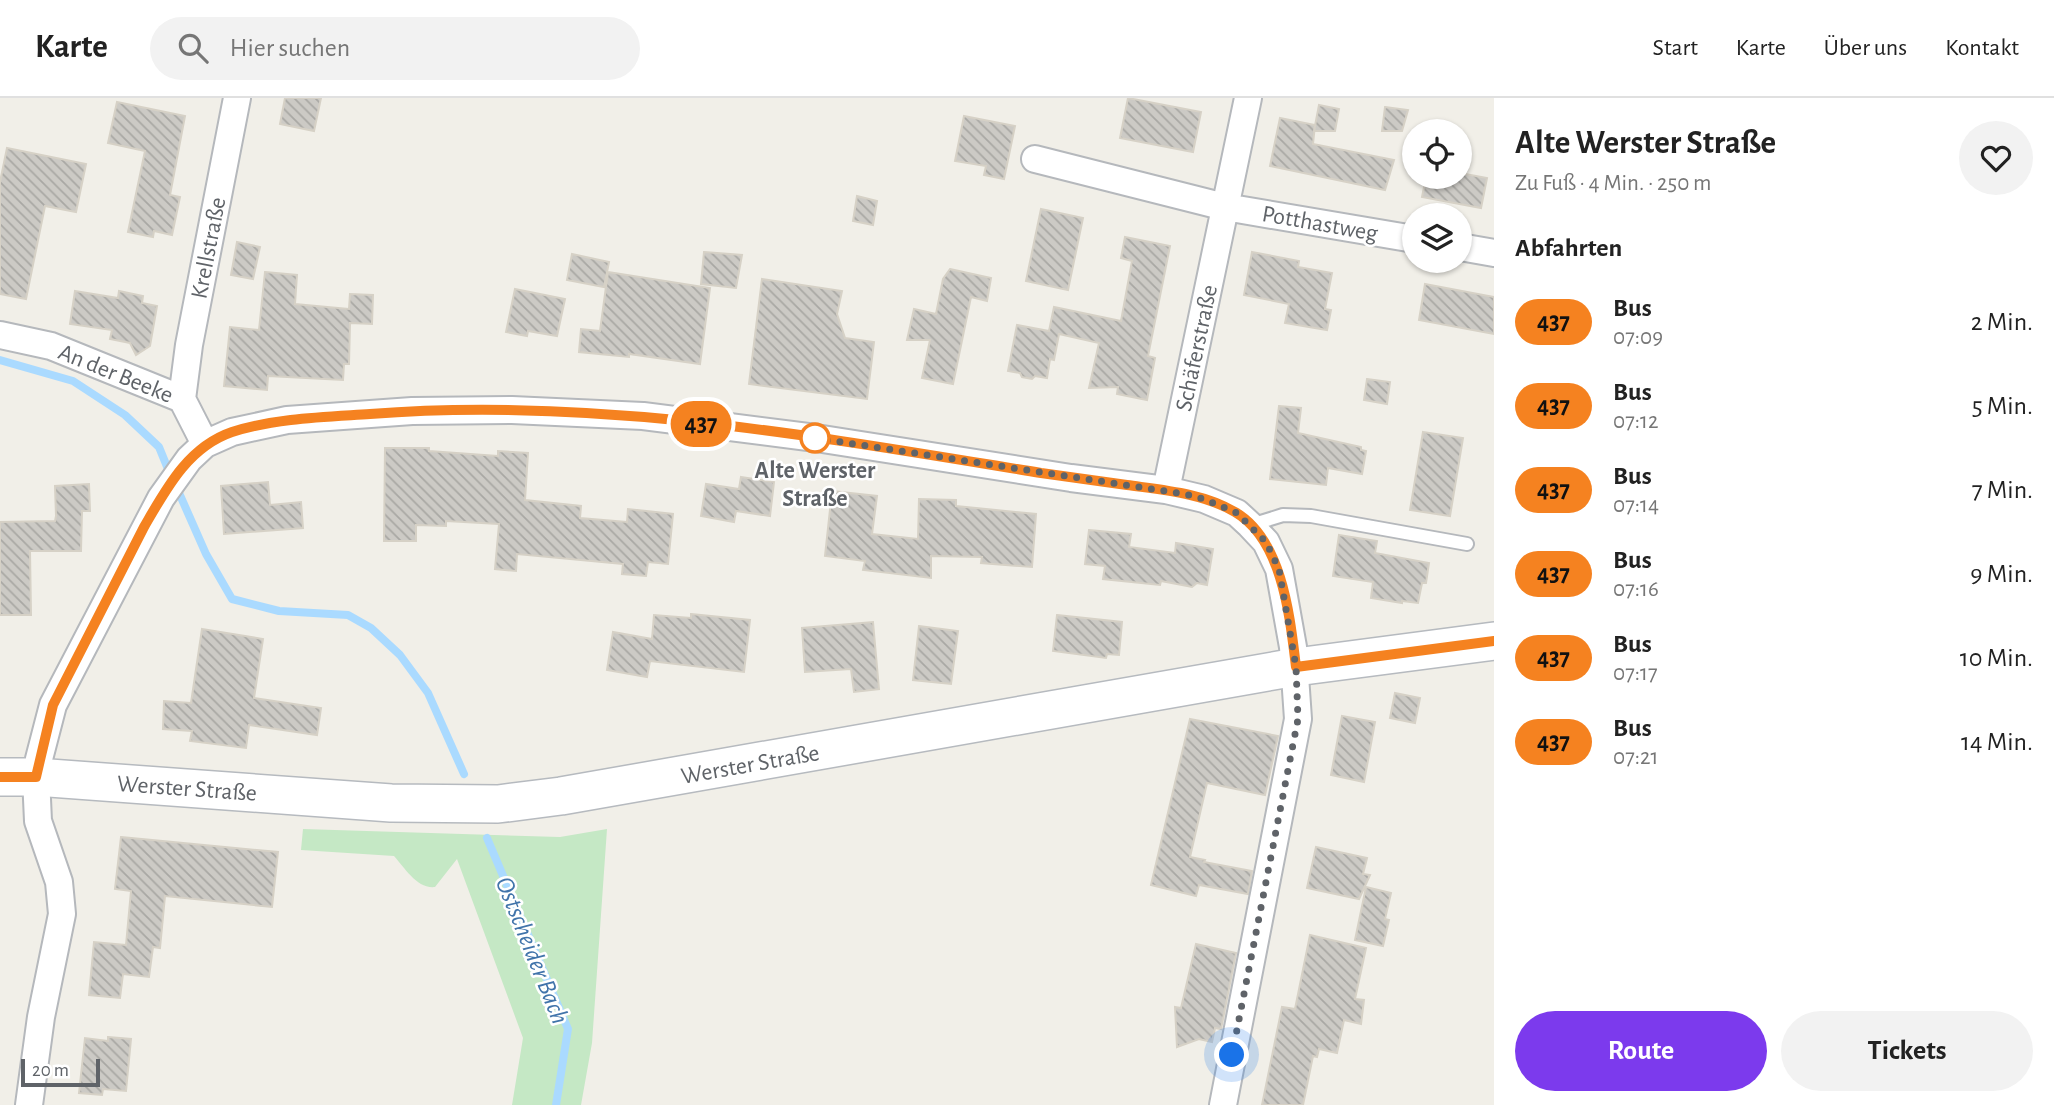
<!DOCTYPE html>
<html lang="de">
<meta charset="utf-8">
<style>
body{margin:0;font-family:"Alegreya Sans",sans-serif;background:#f2f2f2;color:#222;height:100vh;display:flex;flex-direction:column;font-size:26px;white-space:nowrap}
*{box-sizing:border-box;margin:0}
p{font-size:23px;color:#767676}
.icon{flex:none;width:38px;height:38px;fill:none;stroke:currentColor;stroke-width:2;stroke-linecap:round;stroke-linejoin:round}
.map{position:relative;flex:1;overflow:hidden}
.details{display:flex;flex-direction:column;background:#fff;width:560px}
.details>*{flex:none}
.badge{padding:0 14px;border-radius:23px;font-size:24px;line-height:46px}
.buttons{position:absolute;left:1402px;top:21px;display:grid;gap:14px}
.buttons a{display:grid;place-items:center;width:70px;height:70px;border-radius:50%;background:#fff;box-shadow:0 2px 5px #0004;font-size:35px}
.scale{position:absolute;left:21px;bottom:18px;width:79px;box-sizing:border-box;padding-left:7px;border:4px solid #5f6368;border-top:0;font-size:19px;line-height:24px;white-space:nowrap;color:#5f6368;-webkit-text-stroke:5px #fff;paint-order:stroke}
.you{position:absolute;width:35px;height:35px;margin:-18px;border:5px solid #fff;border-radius:50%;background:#1a73e8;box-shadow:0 0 0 10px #1a73e833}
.map>.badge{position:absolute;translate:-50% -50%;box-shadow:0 0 0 4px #fff}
h2{padding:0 21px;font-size:26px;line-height:63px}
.round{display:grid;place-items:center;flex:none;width:74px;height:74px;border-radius:37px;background:#f2f2f2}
.headline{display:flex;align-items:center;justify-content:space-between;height:119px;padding:0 21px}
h1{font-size:33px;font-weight:600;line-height:52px}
.cta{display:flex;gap:14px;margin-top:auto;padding:14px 21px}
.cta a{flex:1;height:80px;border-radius:42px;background:#7c3aed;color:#fff;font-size:28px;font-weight:600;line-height:80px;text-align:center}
.cta a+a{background:#f2f2f2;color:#222}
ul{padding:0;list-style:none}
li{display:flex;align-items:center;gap:21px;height:84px;padding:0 21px}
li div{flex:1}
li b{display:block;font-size:26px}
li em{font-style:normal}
li .badge{min-width:77px;font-weight:700;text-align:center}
header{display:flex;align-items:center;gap:42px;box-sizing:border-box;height:98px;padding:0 35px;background:#fff;border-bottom:2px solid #e0e0e0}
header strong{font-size:33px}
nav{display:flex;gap:38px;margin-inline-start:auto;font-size:24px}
.search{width:490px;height:63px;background:#f2f2f2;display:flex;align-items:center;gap:18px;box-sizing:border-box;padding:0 24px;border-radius:38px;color:#767676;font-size:26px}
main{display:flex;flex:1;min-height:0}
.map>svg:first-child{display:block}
.green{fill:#c5e8c5}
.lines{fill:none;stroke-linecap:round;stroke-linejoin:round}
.stream{stroke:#aadaff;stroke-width:8}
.building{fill:url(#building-back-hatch);stroke:#d6d1c6;stroke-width:2}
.service-casing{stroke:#b5b8bc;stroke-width:16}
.minor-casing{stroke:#b5b8bc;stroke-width:30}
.secondary-casing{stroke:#b6babf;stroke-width:40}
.service{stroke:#fff;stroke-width:12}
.minor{stroke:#fff;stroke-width:26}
.secondary{stroke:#fff;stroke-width:37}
.line-casing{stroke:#fff;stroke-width:16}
.line{stroke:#f58220;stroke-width:10}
.walk{stroke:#5f6368;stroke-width:7;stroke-dasharray:0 12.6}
.stop-dot{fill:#fff;stroke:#f58220;stroke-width:3.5}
.labels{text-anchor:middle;stroke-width:5;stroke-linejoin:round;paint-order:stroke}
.street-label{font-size:24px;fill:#5f6368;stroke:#fff}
.stop-label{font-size:24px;font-weight:bold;fill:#5f6368;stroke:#fff}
.water-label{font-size:26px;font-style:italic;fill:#4174aa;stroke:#fff}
</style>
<header>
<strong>Karte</strong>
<div class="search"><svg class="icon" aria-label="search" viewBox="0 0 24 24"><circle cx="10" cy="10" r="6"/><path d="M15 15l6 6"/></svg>Hier suchen</div>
<nav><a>Start</a><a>Karte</a><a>Über uns</a><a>Kontakt</a></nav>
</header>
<main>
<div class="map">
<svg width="1494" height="1007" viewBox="0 0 1494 1007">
<defs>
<pattern id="building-back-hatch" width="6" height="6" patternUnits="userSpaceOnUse" patternTransform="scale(1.75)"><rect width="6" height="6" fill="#cccac5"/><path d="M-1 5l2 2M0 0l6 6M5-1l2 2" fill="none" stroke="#a9a8a4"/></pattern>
</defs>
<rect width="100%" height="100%" fill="#f1efe8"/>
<path class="green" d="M303,731l257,8 47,-8 -15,214 -11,62h-69l11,-67 -66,-179 -22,28c-18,2 -30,-19 -41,-31l-93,-6z"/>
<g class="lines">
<path class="stream" d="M0,262l73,21 52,34 34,32 11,27
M176,388l30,68 26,45 47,12 69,4 23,13 29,27 28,38 36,81
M487,740l81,191 -12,76"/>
</g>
<path class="building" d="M285,0h36l-7,33 -34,-7z
M1128,0l73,14 -8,40 -73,-14z
M117,4l68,14 -15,79 10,2 -8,38 -18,-4 -1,6 -25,-5 17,-81 -37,-8z
M1319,7l20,4 -4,22h-21z
M1385,9l23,3 -6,21h-20z
M964,18l51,10 -11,53 -20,-4 2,-9 -31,-5z
M1280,20l35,7 -2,19 81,16 -9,30 -115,-24z
M7,50l79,16 -10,48 -31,-6 -19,93 -26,-5v-112z
M1460,75l27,5 -6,30 -59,-11 4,-20h34z
M857,98l20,5 -4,24 -20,-4z
M1041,111l42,9 -15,72 -42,-9z
M1125,139l45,9 -22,110 7,2 -8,42 -30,-6 1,-7 -29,1 10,-45 -40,-9 -5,26 -4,-1 -3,19 -12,-2 -3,3 -10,-2 -2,-4 -12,-2 9,-46 32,6 5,-24 67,14 11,-60 -11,-3z
M237,144l23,5 -7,32 -22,-4z
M704,154l38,3 -6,33 -35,-4z
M1252,154l47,9 -1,6 34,6 -7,36 6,1 -4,20 -42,-7 4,-19 -45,-9z
M572,156l37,8 -5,25 -37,-7z
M950,171l41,9 -4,23 -16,-4 -18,87 -31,-6 8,-38h-23l7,-31 22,5 7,-35z
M265,174l32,3 -2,29 54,5 1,-15 23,1 -1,29 -22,-1 -1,41h-5l-1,16 -75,-4 -1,14 -43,-4 6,-59 29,3z
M608,174l102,16 -10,76 -71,-10v3l-50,-5 2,-23 19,2z
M762,181l80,12 -5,23 8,24 29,4 -7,57 -118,-15z
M1425,186l69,13v37l-75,-14z
M515,191l50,10 -8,37 -29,-5 -1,5 -21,-4z
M75,193l43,7 1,-7 24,5 -1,7 15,3 -7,40 -14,9 -6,-12 -20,-4 2,-9 -42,-6z
M1367,281l23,3 -3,22 -23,-4z
M1279,308l22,2 -3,25 63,14v3l5,1 -4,23 -34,-6 -2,17 -56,-6z
M1423,334l40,6 -13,78 -40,-6z
M385,350h44v3l69,5v-5l30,2 -3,47 56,6 -1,12 47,4 1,-13 45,5 -5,50 -20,-2 -2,14 -24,-2 1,-10 -106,-10 -1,17 -21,-2 4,-45 -53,-3v5l-30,-1v16h-32z
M741,379l33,5 -4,34 -34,-5 -2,11 -33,-6 5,-32 33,5z
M268,384l2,23 31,-3 2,26 -79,6 -3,-48z
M89,386l1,27h-8l-1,40h-51l1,64h-31v-93l55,-1 1,-5 -1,-30z
M832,393l45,5 -5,38 46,5 1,-40 37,1v6l80,8 -4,53 -51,-4 1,-6 -51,-1v22l-68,-8 2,-9 -40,-5z
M1089,432l42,4 -2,13 46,6 1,-10 37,6 -6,36 -10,-2 -5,4 -31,-6 -1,4 -57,-6 2,-13 -20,-2z
M1339,437l38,6 -2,12 54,10 -3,20h-4l-4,20 -16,-2v2l-31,-5 2,-16 -40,-6z
M691,516l59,6 -6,52 -94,-11 -3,16 -40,-7 6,-38 39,7 2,-24 37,3z
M1057,517l65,7 -3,33 -12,-1 -1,4 -53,-7z
M873,524l6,67 -25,3 -3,-23 -46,3 -3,-44z
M919,528l39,5 -7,53 -38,-4z
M202,531l61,10 -9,59 67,10 -4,27 -68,-10 -3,23 -56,-7 2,-10 -29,-2 1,-28 27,2z
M1395,595l25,5 -5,25 -25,-5z
M1342,618l33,6 -11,60 -33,-7z
M1190,621l88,17 -13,59 -58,-12 -17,74 15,3 -1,2 48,9 -4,23 -49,-9 -3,11 -45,-11z
M121,739l157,15 -6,55 -107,-11 -5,52 -7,-1 -4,30 -26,-3 -3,24 -31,-3 5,-53 32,3 5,-54 -16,-2z
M1316,749l51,11 -4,16 7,1 -11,24 -52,-11z
M1366,789l25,6 -6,26 4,1 -6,26 -28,-6z
M1310,837l56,13 -11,51 9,1 -3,24 -17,-4 -7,33 -18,-4 -2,8 -4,-1 -10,49h-41l20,-98 13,2z
M1196,846l40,9 -15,76 -6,-1 -3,14 -13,-3 -22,8 -2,-40 6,1z
M108,939l23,2 -5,52 -23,-2 -1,6 -23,-2 6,-55 23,3z"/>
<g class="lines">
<g class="service-casing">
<path id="service" d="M1251,427l32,-10 28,1 156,28"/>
</g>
<g class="minor-casing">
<path id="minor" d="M1035,61l190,48 189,32
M1460,149l34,6
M0,237l51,11 131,53 23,45
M182,301l7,-54 48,-247
M1166,392l82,-392
M29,1007l12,-88 21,-103 -3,-32 -21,-61 -2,-44 3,-18 14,-54 108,-207 28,-39 16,-15 27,-12 55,-12 125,-9 100,-1 131,6 173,22 255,40 95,12 38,9 33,14 13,12 16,17 13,27 14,78 5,72 -75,386"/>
</g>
<g class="secondary-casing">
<path id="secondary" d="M0,679h36l355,26 107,1 63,-8 735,-129 198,-26"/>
</g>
<use href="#service" class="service"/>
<use href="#minor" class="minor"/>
<use href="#secondary" class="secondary"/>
</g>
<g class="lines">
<g class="line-casing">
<path id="line" d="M0,679h36l17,-72 91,-178c22,-38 44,-80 88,-95 44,-14 92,-15 138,-18 225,-18 450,23 671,59 29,4 57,8 86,12 36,5 76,8 108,27 48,28 55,106 61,155l198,-26"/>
</g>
<use href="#line" class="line"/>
<path class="walk" d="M815,340l370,56 19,5 33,14 29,29 13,27 17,98 2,52 -66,336"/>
</g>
<circle class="stop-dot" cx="815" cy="340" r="14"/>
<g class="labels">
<g class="street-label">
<text transform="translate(1320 125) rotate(10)" y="8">Potthastweg</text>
<text transform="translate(208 150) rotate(-79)" y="8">Krellstraße</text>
<text transform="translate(1196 250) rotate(-78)" y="8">Schäferstraße</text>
<text transform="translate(116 275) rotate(22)" y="8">An der Beeke</text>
<text transform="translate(750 666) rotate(-10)" y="8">Werster Straße</text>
<text transform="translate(187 690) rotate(4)" y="8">Werster Straße</text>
</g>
<g class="stop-label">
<text x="815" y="380">Alte Werster<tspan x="815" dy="28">Straße</tspan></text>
</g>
<g class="water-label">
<text transform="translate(533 852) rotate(68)" y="9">Ostscheider Bach</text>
</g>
</g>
</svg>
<div class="buttons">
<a><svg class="icon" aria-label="locate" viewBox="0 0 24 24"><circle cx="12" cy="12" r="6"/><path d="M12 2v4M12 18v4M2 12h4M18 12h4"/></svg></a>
<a><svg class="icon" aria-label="layers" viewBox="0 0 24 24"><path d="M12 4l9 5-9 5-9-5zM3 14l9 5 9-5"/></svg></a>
</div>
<div class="scale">20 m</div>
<div class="you" style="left:1232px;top:957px"></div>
<b class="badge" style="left:701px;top:326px;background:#f58220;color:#111">437</b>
</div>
<section class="details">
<div class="headline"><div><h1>Alte Werster Straße</h1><p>Zu Fuß · 4 Min. · 250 m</p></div><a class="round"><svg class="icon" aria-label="heart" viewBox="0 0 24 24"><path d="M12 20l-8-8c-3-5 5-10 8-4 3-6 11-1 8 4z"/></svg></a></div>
<h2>Abfahrten</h2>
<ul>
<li><span class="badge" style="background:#f58220;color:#111">437</span><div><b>Bus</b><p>07:09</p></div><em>2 Min.</em></li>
<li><span class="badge" style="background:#f58220;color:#111">437</span><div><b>Bus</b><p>07:12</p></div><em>5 Min.</em></li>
<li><span class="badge" style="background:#f58220;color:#111">437</span><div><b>Bus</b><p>07:14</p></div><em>7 Min.</em></li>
<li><span class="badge" style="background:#f58220;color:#111">437</span><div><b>Bus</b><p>07:16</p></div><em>9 Min.</em></li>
<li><span class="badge" style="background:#f58220;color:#111">437</span><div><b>Bus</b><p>07:17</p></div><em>10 Min.</em></li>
<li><span class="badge" style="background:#f58220;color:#111">437</span><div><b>Bus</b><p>07:21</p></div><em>14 Min.</em></li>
</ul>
<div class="cta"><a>Route</a><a>Tickets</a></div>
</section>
</main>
